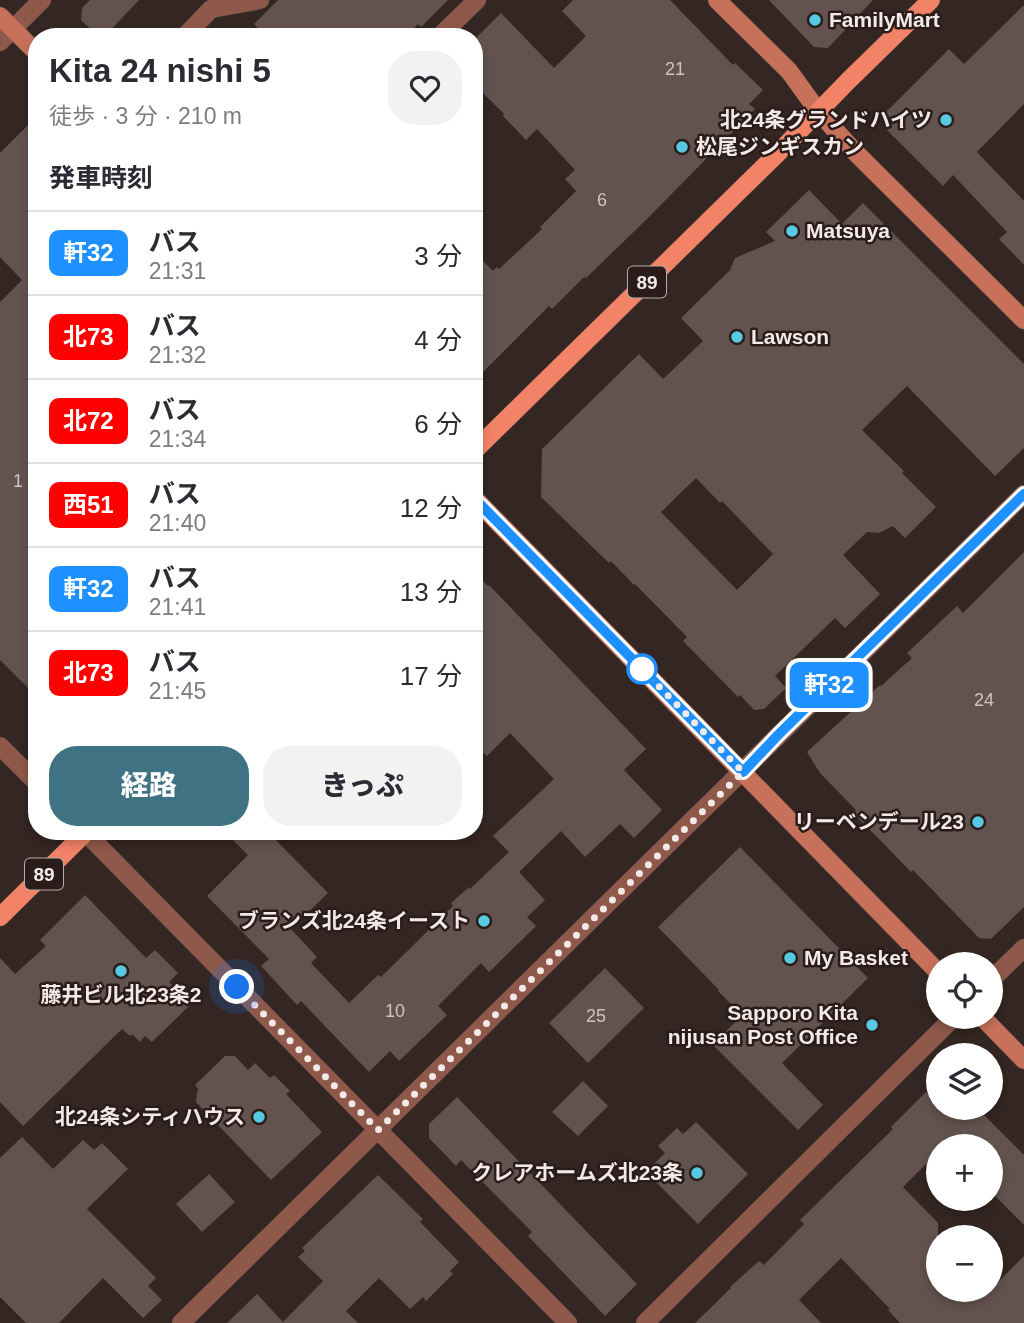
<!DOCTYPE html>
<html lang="ja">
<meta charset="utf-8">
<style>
body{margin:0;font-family:Arial,"Noto Sans JP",sans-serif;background:#f2f2f3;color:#2b2b33;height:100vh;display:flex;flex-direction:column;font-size:26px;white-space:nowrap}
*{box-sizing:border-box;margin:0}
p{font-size:23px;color:#7c7c81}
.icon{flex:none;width:38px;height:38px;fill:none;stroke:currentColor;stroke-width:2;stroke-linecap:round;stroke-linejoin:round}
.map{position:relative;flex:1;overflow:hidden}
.side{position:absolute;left:28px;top:28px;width:455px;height:812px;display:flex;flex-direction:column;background:#fff;border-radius:28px;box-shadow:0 4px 10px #0003}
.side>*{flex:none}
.badge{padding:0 14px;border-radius:10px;font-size:24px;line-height:46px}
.fabs{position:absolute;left:926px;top:952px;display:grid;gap:14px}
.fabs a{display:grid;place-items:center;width:77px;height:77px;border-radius:50%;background:#fff;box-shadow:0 4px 10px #0003;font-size:35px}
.you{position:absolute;width:35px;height:35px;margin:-18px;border:5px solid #fff;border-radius:50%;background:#1a73e8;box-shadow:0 0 0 10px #1a73e833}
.map>.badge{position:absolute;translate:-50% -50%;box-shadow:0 0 0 4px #fff}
h2{padding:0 21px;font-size:26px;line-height:63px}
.round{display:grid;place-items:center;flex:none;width:74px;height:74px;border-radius:28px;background:#f2f2f3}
.head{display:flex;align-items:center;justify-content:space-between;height:119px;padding:0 21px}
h1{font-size:33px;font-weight:800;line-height:52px}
.button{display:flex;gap:14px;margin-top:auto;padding:14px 21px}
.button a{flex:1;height:80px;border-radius:28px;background:#3f7282;color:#fff;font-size:28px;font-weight:800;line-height:80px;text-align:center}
.button a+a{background:#f2f2f3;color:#2b2b33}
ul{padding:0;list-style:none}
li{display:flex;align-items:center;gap:21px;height:84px;padding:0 21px;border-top:2px solid #e1e1e2}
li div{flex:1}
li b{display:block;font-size:26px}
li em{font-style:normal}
li .badge{min-width:77px;font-weight:700;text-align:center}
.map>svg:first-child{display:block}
.building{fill:#63534f;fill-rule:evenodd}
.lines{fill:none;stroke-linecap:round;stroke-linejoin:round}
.street-casing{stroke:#4f413e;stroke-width:19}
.secondary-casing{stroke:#4f413e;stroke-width:19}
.primary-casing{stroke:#4f413e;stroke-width:19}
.street{stroke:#8e584a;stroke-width:18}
.secondary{stroke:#c7715a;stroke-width:18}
.primary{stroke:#f28367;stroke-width:18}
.line-casing{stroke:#fff;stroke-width:16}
.line{stroke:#1e90ff;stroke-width:10}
.walk{stroke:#f3e9e7;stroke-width:7;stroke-dasharray:0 12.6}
.poi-dot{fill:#57c9e3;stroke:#2a1c19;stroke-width:2.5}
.stop-dot{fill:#fff;stroke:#1e90ff;stroke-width:3.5}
.labels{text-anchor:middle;stroke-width:5;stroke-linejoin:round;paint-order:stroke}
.number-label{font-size:18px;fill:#cfc4c1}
.shield{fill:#2a1c19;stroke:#b7aca9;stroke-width:2}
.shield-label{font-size:19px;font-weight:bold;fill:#f3e9e7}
.poi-label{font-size:21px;font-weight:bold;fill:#f3e9e7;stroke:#2a1c19;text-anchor:end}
</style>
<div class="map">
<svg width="1024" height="1323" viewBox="0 0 1024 1323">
<rect width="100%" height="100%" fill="#342622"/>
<path class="building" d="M90,0h49l-35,37h-5l-18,-17 1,-12z
M278,0h170l-27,27 -3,-3 -13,13h-138l-13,-13z
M573,0h97l63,65 2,-2 28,27 -14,14 6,5 -106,108 -63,61 -2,-1 -32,32 -3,-3 -75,75v-129l19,19 4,-4 2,2 43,-40 -2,-2 36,-36 -11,-12 10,-9 -38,-41 -11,11 -23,-24 1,-2 -30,-30v-44l27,-27 53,55 32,-32 -24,-25z
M769,0h104l-45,48 -14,-1z
M1024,5v99l-47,48 47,49v64l-25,-26 8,-7 -54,-57 -10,11 -60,-60 1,-12 65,-65 15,15z
M37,116v581l-37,-37v-358l22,-22 -22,-23v-104z
M809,190l33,34 21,-21 161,161v84l-29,28 -88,-90 -45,44 42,41 -2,2 34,34 -31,31 -12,-12 -14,7 -12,-1 -24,23 37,39 -35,34 -10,-10 -60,58 11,12 -22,21 -10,1 -14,-15 -2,2 -55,-56 4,-4 -52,-53 -1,1 -23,-24 -2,2 -68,-66 1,-48 97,-95 24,25 40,-38 -22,-23 49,-48 5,-12 40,-17 -9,-9zM696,478l24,25 2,-2 51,53 -36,36 -76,-78z
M1024,552v355l-33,32 -12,-1 -66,-68 -2,2 -30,-31 -28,-28 3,-3 -36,-37 -13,-21 73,-67 1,1 31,-28 -5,-5 50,-47 6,7z
M474,572l14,14 1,-1 157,164 -22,21 38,40 -28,28 -14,-14 -35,33 -24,-26 -42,41 26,28 -18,17 9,9 -47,46 -8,-9 -43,43 9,9 -48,46 -9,-10 -21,21 -68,-71 -4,4 -36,-39 8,-7 -62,-63 41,-41 -24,-24h43l61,62 -37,36 26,28 -6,6 38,40 29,-28 3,2 72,-71 -2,-3 18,-16 1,2 39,-37 -16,-16 61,-57 -44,-46 -23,23 -13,-13z
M740,847l128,131 -86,85 41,42 -25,25 -85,-85 29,-30 -24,-24 1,-1 -61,-63z
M85,895l61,63 9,-8 23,23 -9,9 22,22 -39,38 -7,-6 -5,6 -8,-8 -2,2 -8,-7 -99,97 -23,-24v-144l15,16 31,-28 -6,-6z
M605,968l39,40 -56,55 -39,-40z
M225,1056h10l13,14 7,-7 15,15 4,-3 16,16 -4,3 36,38 -51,48 -75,-78 1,-11 2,-1 -4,-5z
M938,1080v28h39l47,47v70l-34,-34v-45h-52v6l-35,35 35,36v67h52l34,-34v67h-124l-12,-13 2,-1 -49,-51 -42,42 22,23h-126l36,-35 -1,-1 29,-26 5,4 40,-41 -4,-4 93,-91 -2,-2z
M583,1081l25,25 -30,30 -26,-24z
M457,1097l180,187 -32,32 -77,-80 4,-4 -71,-72 -5,6 -27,-28v-14z
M696,1122l52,52 -50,50 -52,-52 19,-19 -7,-7 19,-18 6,6z
M22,1137l31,32 30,-29 11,10 8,-7 26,26 -41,40 69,69 -8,8 14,14 -19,18 -40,-40 -44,45h-33l-26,-26v-139z
M209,1174l26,28 -33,30 -26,-28z
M378,1175l45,44 -3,3 39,40 -9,9 3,3 -27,27 -3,-4 -13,12 -31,-31 -33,33 12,12h-131l30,-29 26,28 40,-41 -25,-24 7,-6 -3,-3z"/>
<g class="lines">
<g class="street-casing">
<path id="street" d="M184,37l27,-28 49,-9
M439,37l38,-37
M0,42l42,-42
M0,746l37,37
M84,831l484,492
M990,981l34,-33
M181,1323l843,-829
M645,1323l309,-306"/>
</g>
<g class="secondary-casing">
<path id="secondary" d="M717,0l72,71 29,40 36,40 170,169
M0,16l37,37
M474,498l464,474
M982,1017l42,43"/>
</g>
<g class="primary-casing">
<path id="primary" d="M474,451l304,-298 71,-73 82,-80
M0,917l87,-86"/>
</g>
<use href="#street" class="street"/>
<use href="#secondary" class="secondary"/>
<use href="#primary" class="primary"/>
</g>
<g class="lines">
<g class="line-casing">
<path id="line" d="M474,498l269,274 36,-38 245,-240"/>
</g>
<use href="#line" class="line"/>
<path class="walk" d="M237,987l141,143 365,-358 -101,-103"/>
</g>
<g class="poi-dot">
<circle cx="815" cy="20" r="7"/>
<circle cx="946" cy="120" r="7"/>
<circle cx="682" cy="147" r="7"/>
<circle cx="792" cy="231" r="7"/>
<circle cx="737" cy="337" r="7"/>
<circle cx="978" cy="822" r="7"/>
<circle cx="484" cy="921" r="7"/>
<circle cx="790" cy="958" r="7"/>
<circle cx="121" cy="971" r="7"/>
<circle cx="872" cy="1025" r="7"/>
<circle cx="259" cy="1117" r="7"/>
<circle cx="697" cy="1173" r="7"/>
</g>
<circle class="stop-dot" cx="642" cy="669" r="14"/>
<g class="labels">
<g class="number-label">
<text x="675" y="75">21</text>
<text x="602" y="206">6</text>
<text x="18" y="487">1</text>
<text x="984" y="706">24</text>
<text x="395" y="1017">10</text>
<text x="596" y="1022">25</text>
</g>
<g class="shield">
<rect x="628" y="266.5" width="38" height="31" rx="5"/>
<rect x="25" y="858.5" width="38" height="31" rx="5"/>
</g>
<g class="shield-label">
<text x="647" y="289">89</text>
<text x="44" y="881">89</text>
</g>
<g class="poi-label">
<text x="829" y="27" text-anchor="start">FamilyMart</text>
<text x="932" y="127">北24条グランドハイツ</text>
<text x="696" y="154" text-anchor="start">松尾ジンギスカン</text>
<text x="806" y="238" text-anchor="start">Matsuya</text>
<text x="751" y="344" text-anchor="start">Lawson</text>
<text x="964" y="829">リーベンデール23</text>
<text x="470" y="928">ブランズ北24条イースト</text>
<text x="804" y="965" text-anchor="start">My Basket</text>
<text x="121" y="1002" text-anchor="middle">藤井ビル北23条2</text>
<text x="858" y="1020">Sapporo Kita<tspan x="858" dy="24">nijusan Post Office</tspan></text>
<text x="245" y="1124">北24条シティハウス</text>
<text x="683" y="1180">クレアホームズ北23条</text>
</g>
</g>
</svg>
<div class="fabs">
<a><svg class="icon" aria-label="locate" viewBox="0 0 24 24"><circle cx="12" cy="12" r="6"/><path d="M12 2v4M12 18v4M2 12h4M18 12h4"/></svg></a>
<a><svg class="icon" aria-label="layers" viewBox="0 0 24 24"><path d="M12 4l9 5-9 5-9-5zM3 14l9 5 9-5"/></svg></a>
<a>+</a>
<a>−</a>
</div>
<div class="you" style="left:237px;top:987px"></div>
<b class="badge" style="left:829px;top:685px;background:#1e90ff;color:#fff">軒32</b>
<section class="side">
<div class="head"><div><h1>Kita 24 nishi 5</h1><p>徒歩 · 3 分 · 210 m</p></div><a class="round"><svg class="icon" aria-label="heart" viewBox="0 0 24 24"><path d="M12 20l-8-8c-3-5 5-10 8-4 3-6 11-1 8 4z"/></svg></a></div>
<h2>発車時刻</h2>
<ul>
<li><span class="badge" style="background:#1e90ff;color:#fff">軒32</span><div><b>バス</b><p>21:31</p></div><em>3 分</em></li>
<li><span class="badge" style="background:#f00;color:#fff">北73</span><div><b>バス</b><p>21:32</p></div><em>4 分</em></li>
<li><span class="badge" style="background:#f00;color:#fff">北72</span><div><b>バス</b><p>21:34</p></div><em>6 分</em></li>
<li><span class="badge" style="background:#f00;color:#fff">西51</span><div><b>バス</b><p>21:40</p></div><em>12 分</em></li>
<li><span class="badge" style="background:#1e90ff;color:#fff">軒32</span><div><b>バス</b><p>21:41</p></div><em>13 分</em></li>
<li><span class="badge" style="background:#f00;color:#fff">北73</span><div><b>バス</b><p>21:45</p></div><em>17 分</em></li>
</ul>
<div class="button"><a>経路</a><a>きっぷ</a></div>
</section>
</div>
